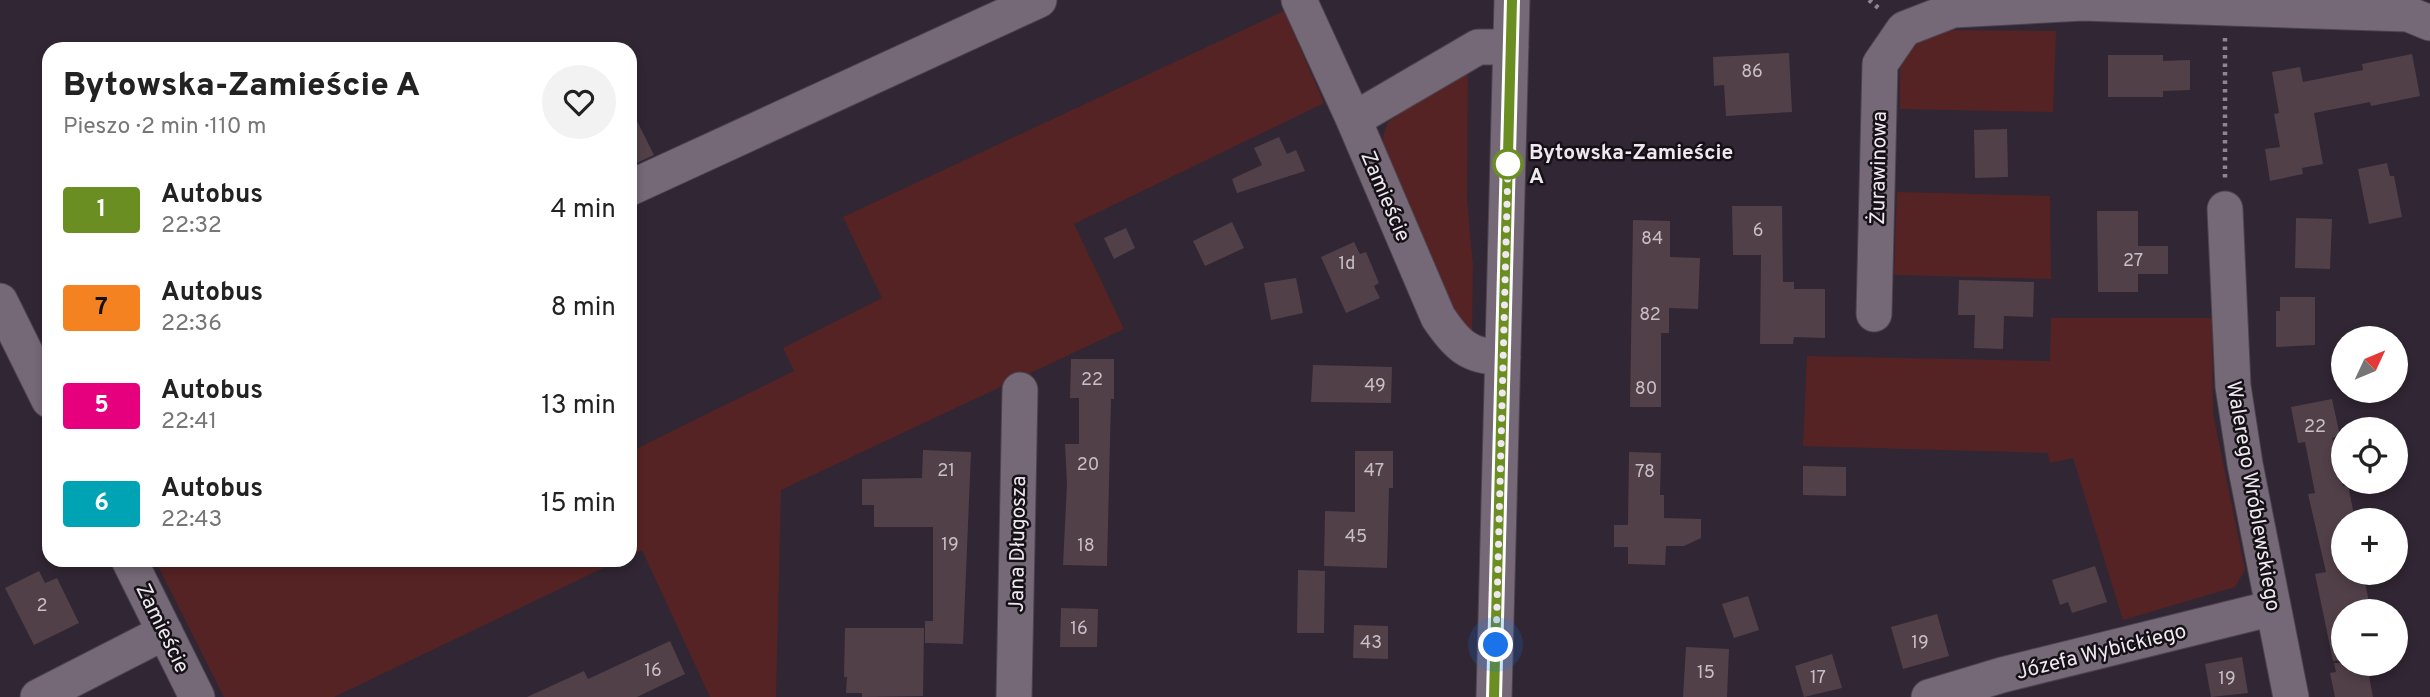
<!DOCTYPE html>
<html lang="pl">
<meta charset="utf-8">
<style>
body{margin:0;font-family:Overpass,sans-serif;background:#f2f2f2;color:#222;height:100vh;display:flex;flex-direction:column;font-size:26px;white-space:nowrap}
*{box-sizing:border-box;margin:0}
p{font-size:23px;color:#767676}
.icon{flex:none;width:38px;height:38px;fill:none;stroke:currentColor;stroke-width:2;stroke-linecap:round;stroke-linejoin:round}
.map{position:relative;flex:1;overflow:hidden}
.drawer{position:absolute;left:42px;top:42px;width:595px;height:525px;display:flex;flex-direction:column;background:#fff;border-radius:21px;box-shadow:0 4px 10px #0003}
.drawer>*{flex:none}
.badge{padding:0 14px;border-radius:5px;font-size:24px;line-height:46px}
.needle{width:46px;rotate:46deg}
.buttons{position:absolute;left:2331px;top:326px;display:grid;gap:14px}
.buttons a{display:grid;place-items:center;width:77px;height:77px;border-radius:50%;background:#fff;box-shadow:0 4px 10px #0003;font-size:35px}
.you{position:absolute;width:35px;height:35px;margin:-18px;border:5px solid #fff;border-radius:50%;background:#1a73e8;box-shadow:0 0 0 10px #1a73e833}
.map>.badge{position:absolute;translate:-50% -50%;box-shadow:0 0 0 4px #fff}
.round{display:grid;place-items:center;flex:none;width:74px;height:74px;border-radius:37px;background:#f2f2f2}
.head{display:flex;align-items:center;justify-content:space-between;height:119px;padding:0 21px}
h1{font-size:33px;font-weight:800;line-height:52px}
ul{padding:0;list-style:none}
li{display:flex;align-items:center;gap:21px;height:98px;padding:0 21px}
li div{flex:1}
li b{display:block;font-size:26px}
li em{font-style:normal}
li .badge{min-width:77px;font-weight:700;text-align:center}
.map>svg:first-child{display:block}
.green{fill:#562324}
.building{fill:#524048}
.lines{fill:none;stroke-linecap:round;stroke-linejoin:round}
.minor-casing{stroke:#4c434e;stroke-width:37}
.path{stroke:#8f8691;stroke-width:4.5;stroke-dasharray:3.5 5;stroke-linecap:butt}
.minor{stroke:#756978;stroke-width:35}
.line-casing{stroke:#fff;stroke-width:16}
.line{stroke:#6b8e23;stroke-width:10}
.walk{stroke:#efe8f1;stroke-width:7;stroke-dasharray:0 12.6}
.stop-dot{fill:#fff;stroke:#6b8e23;stroke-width:3.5}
.labels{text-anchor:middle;stroke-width:5;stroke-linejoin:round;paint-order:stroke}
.number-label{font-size:18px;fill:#c8bec7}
.stop-label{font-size:21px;font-weight:bold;fill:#efe8f1;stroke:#161117;text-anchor:start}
.street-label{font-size:21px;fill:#efe8f1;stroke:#161117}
</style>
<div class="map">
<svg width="2430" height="697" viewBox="0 0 2430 697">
<rect width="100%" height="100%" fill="#312633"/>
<path class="green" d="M1284,11l40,92 -250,121 50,105 -343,161 -5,207h-66l-68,-147 -12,5v-103l164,-81 -11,-23 99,-50 -39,-81z
M1920,30l136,1 -3,81 -153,-3v-60z
M1468,66l-1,133 6,67 -1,67 -12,-6 -76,-169 -1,-22 5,-14z
M1897,192l153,4 1,83 -157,-4z
M2051,318h161l1,96 32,156 -10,17 -112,33 -50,-162 -23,5 -2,-10 -245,-7 4,-90 243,5z
M155,560h465l-286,137h-110z"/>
<path class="building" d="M1789,53l3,59 -66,4 -2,-31 -10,1 -1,-29z
M2412,54l8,42 -49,10 -1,-4 -56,11 9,51 -21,4 1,6 -33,7 -5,-32 15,-2 -6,-33 5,-1 -7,-41 28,-5 3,15 60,-12 -1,-6z
M2108,55h55v6l27,-1v30l-27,1v6h-55z
M630,107l24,48 -24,11z
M2007,129l1,48 -33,1 -1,-48z
M1279,137l8,17 9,-4 9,21 -68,22 -5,-14 30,-14 -8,-17z
M2387,163l3,13h4l8,41 -33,7 -11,-55z
M1732,206h50l1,76h11v7h31v49l-31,-1 -1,7h-33l1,-89h-28z
M2097,211h41v35h30v28h-30v18h-40z
M2296,218l36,1 -2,50 -35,-1z
M1633,220l37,1v36l30,1 -2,51 -29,-1v25h-8v74h-31z
M1232,222l12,26 -39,18 -12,-25z
M1126,228l9,20 -21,11 -10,-21z
M1354,242l6,12 6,-2 13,31 -5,3 6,12 -34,15 -25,-56z
M1296,278l7,35 -32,7 -7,-37z
M1959,280l75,2 -1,35 -29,-1 -1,33 -29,-1 1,-33h-17z
M2280,297h35v48l-39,2v-36h4z
M1071,359h43v40h-3l-4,167 -44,-1 4,-81 -2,-40h14v-46h-9z
M1313,365l79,2 -1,36 -80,-1z
M2332,399l8,37 -8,2 11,48 5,-1 7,35h-12v52h17l1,6h3l7,33h-28v49l-10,1 -18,-87 11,-2 -18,-78 7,-1 -10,-51 -7,1 -7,-36z
M923,450l48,2 -8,192 -38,-1v-22h8v-94h-59v-22h-12v-26l60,-1z
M1355,451h38v37h-4l-2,80 -63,-2 1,-55 30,1z
M1629,452l32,1 -1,42h4v23l37,1v19l-17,8h-18l-1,19 -37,-1v-17h-14v-22h14z
M1803,466l43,1v29l-43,-1z
M2095,566l12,36 -35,11 -4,-11 -8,3 -8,-25z
M1298,570l27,1 -1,62h-27z
M39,571l6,12 12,-5 22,45 -45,22 -29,-57z
M1748,596l11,34 -25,8 -12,-34z
M1061,608l37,1 -1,38h-37z
M1937,614l12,42 -46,13 -12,-42z
M1354,625l34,1v33l-35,-1z
M845,628h79l-1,68 -61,1v-4h-16l1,-16h-3z
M670,641l15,33 -48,23h-110l57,-26 4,8z
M1686,647l43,2 -2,48h-44z
M1832,654l10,34 -38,9 -9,-31z
M2242,657l6,36 -37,4 -6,-33z
M2334,663h23l1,5 9,-2 6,31h-38l-5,-24 6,-1z"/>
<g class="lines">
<g class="minor-casing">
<path id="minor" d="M1299,0l54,118 85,199c18,27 31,41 65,40
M1353,118l12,-5 113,-66h33
M630,188l409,-188
M2225,209l8,177 12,78 46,233
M0,301l49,99
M1874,314l6,-250 24,-35 49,-19 130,-7 325,11 22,9
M129,560l68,137
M38,697l127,-65
M1014,697l6,-307
M1494,697l18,-697
M1929,697l73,-22 271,-67"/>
</g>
<path class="path" d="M1869,0l13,11
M2225,38v141"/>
<use href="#minor" class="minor"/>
</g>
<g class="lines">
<g class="line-casing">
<path id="line" d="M1494,697l18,-697"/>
</g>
<use href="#line" class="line"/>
<path class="walk" d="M1496,645l12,-481"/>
</g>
<circle class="stop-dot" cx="1508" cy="164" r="14"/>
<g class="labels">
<g class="number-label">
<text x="1752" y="77">86</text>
<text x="1758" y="236">6</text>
<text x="1652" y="244">84</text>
<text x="2133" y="266">27</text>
<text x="1347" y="269">1d</text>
<text x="1650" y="320">82</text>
<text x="1092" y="385">22</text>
<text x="1375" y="391">49</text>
<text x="1646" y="394">80</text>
<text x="2315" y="432">22</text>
<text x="1088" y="470">20</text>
<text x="946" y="476">21</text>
<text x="1374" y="476">47</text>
<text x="1645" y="477">78</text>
<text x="1356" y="542">45</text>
<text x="950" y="550">19</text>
<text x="1086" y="551">18</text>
<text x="42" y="611">2</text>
<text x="1079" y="634">16</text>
<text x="1371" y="648">43</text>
<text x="1920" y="648">19</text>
<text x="653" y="676">16</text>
<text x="1706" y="678">15</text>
<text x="1818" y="683">17</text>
<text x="2227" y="684">19</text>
</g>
<g class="stop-label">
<text x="1529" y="159">Bytowska-Zamieście<tspan x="1529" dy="24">A</tspan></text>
</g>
<g class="street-label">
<text transform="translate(1878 168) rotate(-89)" y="7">Żurawinowa</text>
<text transform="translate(1386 196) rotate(67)" y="7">Zamieście</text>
<text transform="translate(2254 496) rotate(80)" y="7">Walerego Wróblewskiego</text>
<text transform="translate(1017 544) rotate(-89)" y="7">Jana Długosza</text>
<text transform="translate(163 628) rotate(64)" y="7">Zamieście</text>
<text transform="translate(2101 651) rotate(-14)" y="7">Józefa Wybickiego</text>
</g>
</g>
</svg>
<div class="buttons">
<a><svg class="needle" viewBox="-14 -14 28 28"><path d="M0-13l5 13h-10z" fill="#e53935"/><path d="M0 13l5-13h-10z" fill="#767676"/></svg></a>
<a><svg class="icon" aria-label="locate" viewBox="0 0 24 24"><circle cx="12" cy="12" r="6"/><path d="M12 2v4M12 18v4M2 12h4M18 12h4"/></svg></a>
<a>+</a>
<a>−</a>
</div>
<div class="you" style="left:1496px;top:645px"></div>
<section class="drawer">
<div class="head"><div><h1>Bytowska-Zamieście A</h1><p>Pieszo · 2 min · 110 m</p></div><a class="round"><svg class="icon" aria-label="heart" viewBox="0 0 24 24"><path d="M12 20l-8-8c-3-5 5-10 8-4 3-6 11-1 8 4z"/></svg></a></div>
<ul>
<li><span class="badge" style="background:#6b8e23;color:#fff">1</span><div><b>Autobus</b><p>22:32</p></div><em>4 min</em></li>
<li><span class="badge" style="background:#f58220;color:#111">7</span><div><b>Autobus</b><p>22:36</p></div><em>8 min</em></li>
<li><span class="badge" style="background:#e6007e;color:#fff">5</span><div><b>Autobus</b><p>22:41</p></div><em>13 min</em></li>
<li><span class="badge" style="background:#00a3b4;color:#fff">6</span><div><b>Autobus</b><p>22:43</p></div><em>15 min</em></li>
</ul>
</section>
</div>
